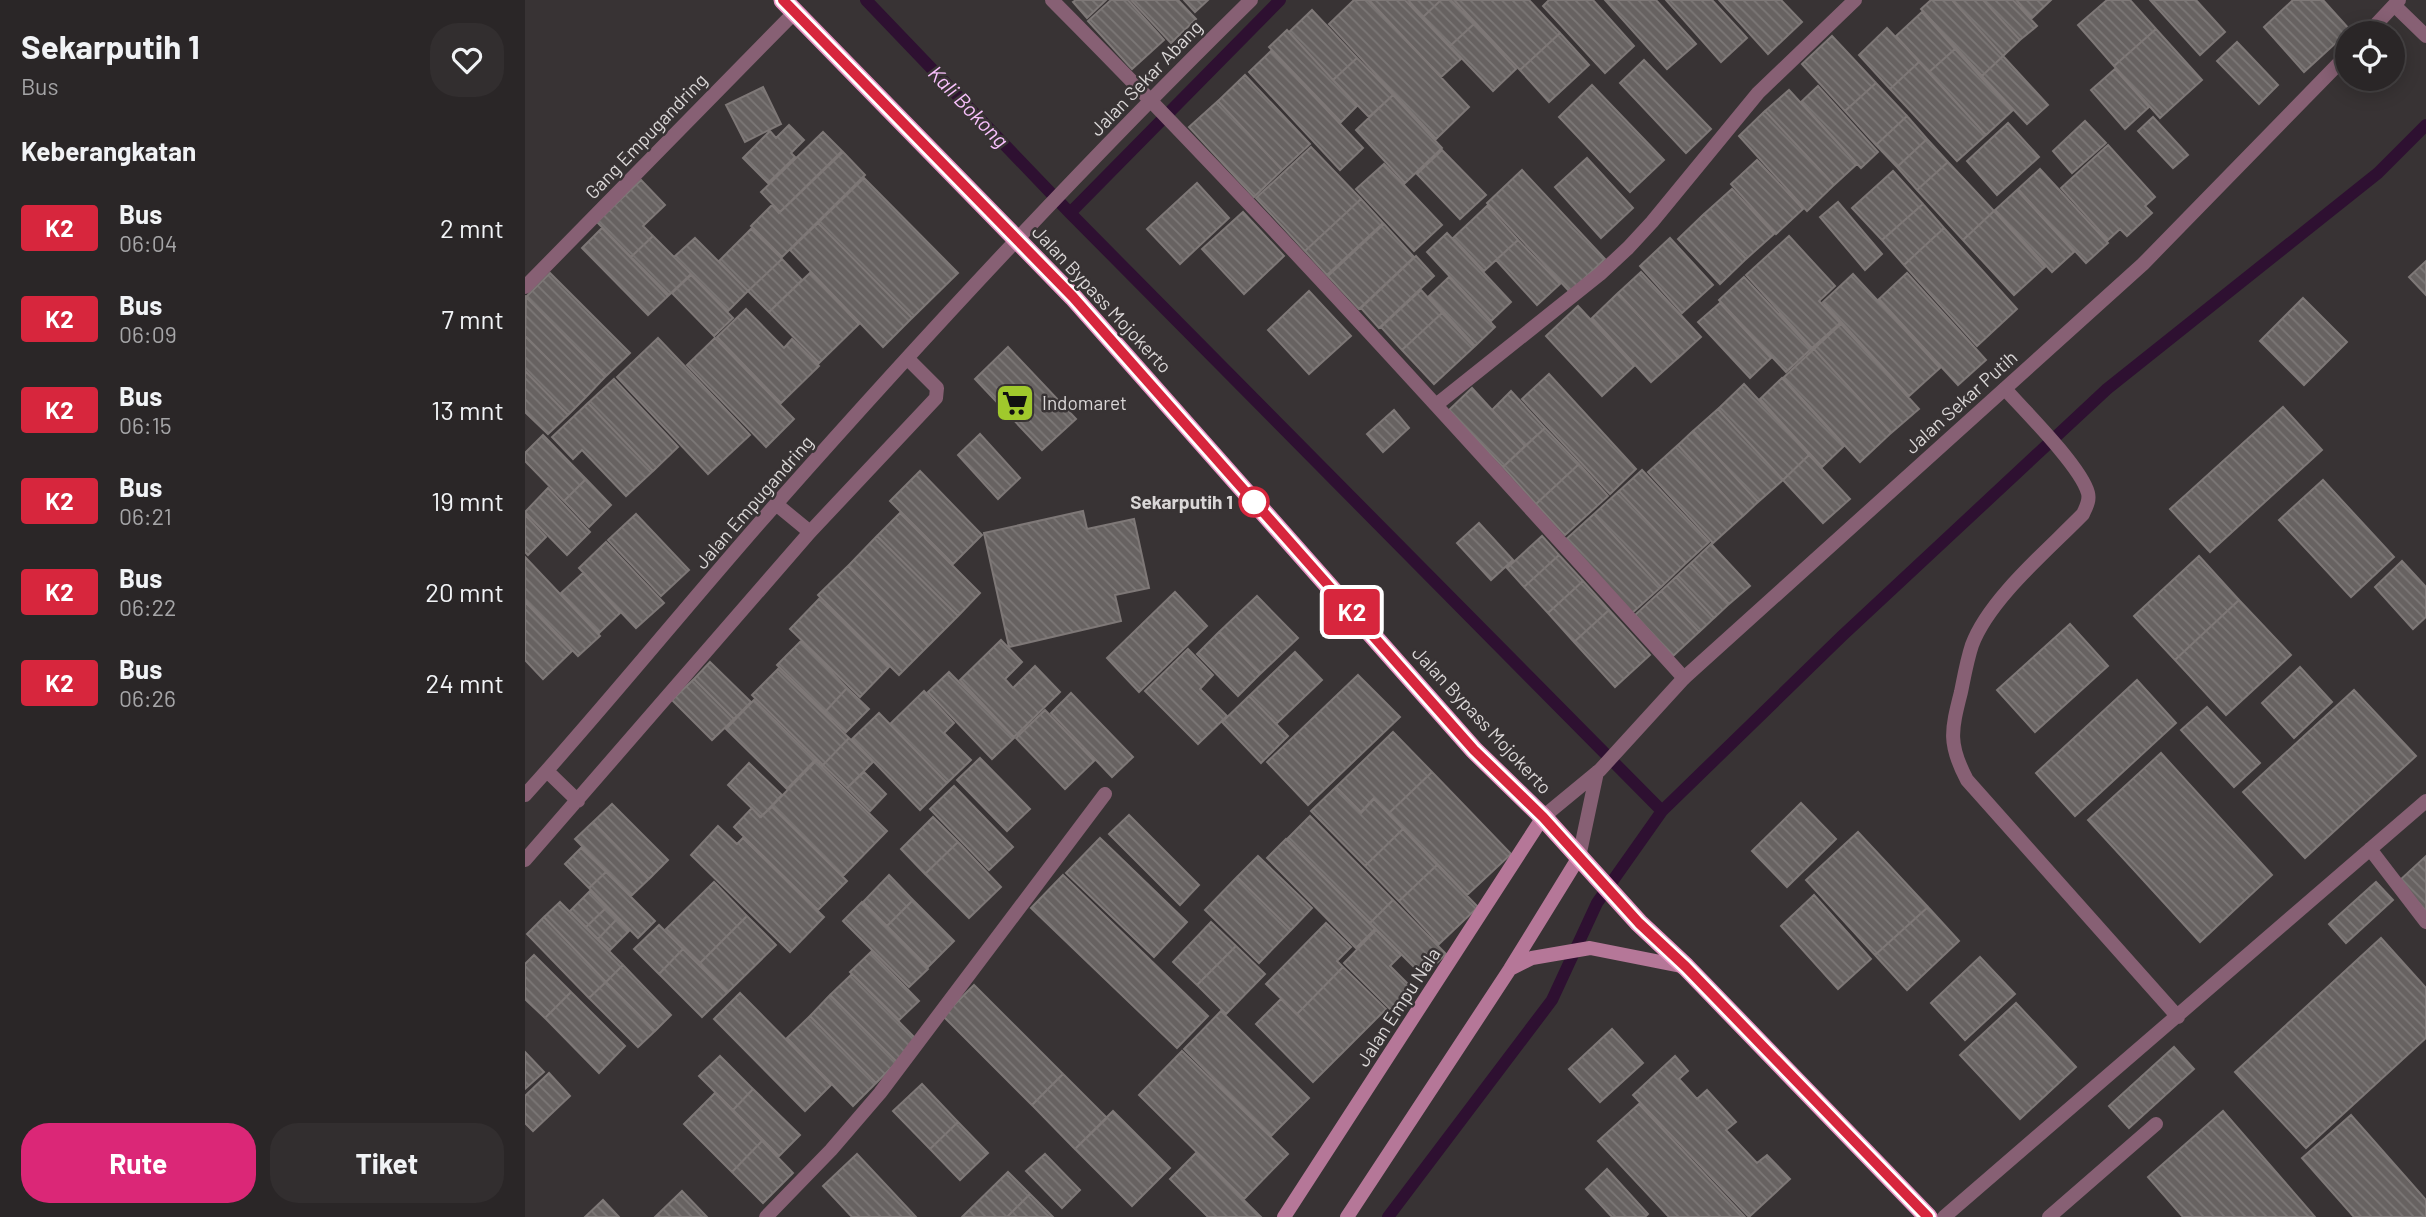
<!DOCTYPE html>
<html lang="id">
<style>
body{margin:0;font-family:Barlow,sans-serif;background:#322e2f;color:#f1f3f6;height:100vh;display:flex;flex-direction:column;font-size:26px;white-space:nowrap}
*{box-sizing:border-box;margin:0}
p{font-size:23px;color:#a5a5a7}
.icon{flex:none;width:38px;height:38px;fill:none;stroke:currentColor;stroke-width:2;stroke-linecap:round;stroke-linejoin:round}
.map{position:relative;flex:1;overflow:hidden}
.drawer{display:flex;flex-direction:column;background:#2a2627;width:525px}
.drawer>*{flex:none}
.badge{padding:0 14px;border-radius:5px;font-size:24px;line-height:46px}
.fabs{position:absolute;left:1810px;top:21px;display:grid;gap:14px}
.fabs a{display:grid;place-items:center;width:70px;height:70px;border-radius:50%;background:#2a2627;box-shadow:0 4px 18px #0003,0 0 0 2px #464344;font-size:35px}
.map>.badge{position:absolute;translate:-50% -50%;box-shadow:0 0 0 4px #fff}
h2{padding:0 21px;font-size:26px;line-height:63px}
.round{display:grid;place-items:center;flex:none;width:74px;height:74px;border-radius:28px;background:#322e2f}
.head{display:flex;align-items:center;justify-content:space-between;height:119px;padding:0 21px}
h1{font-size:33px;font-weight:700;line-height:52px}
.cta{display:flex;gap:14px;margin-top:auto;padding:14px 21px}
.cta a{flex:1;height:80px;border-radius:28px;background:#db2777;color:#fff;font-size:28px;font-weight:700;line-height:80px;text-align:center}
.cta a+a{background:#322e2f;color:#f1f3f6}
ul{padding:0;list-style:none}
li{display:flex;align-items:center;gap:21px;height:91px;padding:0 21px}
li div{flex:1}
li b{display:block;font-size:26px}
li em{font-style:normal}
li .badge{min-width:77px;font-weight:700;text-align:center}
main{display:flex;flex:1;min-height:0}
.map>svg:first-child{display:block}
.lines{fill:none;stroke-linecap:round;stroke-linejoin:round}
.stream{stroke:#2e1031;stroke-width:12}
.building{fill:url(#building-back-hatch);stroke:#7e7877;stroke-width:2}
.service{stroke:#876074;stroke-width:14}
.minor{stroke:#876074;stroke-width:14}
.tertiary{stroke:#876074;stroke-width:14}
.secondary{stroke:#b57798;stroke-width:14}
.trunk{stroke:#e890c0;stroke-width:19}
.line-casing{stroke:#fff;stroke-width:16}
.line{stroke:#d7263d;stroke-width:10}
.stop-dot{fill:#fff;stroke:#d7263d;stroke-width:3.5}
.labels{text-anchor:middle;stroke-width:5;stroke-linejoin:round;paint-order:stroke}
.street-label{font-size:19px;fill:#dad7d7;stroke:#383334}
.poi-label{font-size:19px;fill:#dad7d7;stroke:#383334;text-anchor:start}
.stop-label{font-size:19px;font-weight:bold;fill:#dad7d7;stroke:#383334;text-anchor:end}
.water-label{font-size:21px;font-style:italic;fill:#f9c1fd;stroke:#383334}
</style>
<main>
<section class="drawer">
<div class="head"><div><h1>Sekarputih 1</h1><p>Bus</p></div><a class="round"><svg class="icon" aria-label="heart" viewBox="0 0 24 24"><path d="M12 20l-8-8c-3-5 5-10 8-4 3-6 11-1 8 4z"/></svg></a></div>
<h2>Keberangkatan</h2>
<ul>
<li><span class="badge" style="background:#d7263d;color:#fff">K2</span><div><b>Bus</b><p>06:04</p></div><em>2 mnt</em></li>
<li><span class="badge" style="background:#d7263d;color:#fff">K2</span><div><b>Bus</b><p>06:09</p></div><em>7 mnt</em></li>
<li><span class="badge" style="background:#d7263d;color:#fff">K2</span><div><b>Bus</b><p>06:15</p></div><em>13 mnt</em></li>
<li><span class="badge" style="background:#d7263d;color:#fff">K2</span><div><b>Bus</b><p>06:21</p></div><em>19 mnt</em></li>
<li><span class="badge" style="background:#d7263d;color:#fff">K2</span><div><b>Bus</b><p>06:22</p></div><em>20 mnt</em></li>
<li><span class="badge" style="background:#d7263d;color:#fff">K2</span><div><b>Bus</b><p>06:26</p></div><em>24 mnt</em></li>
</ul>
<div class="cta"><a>Rute</a><a>Tiket</a></div>
</section>
<div class="map">
<svg width="1901" height="1217" viewBox="0 0 1901 1217">
<defs>
<pattern id="building-back-hatch" width="6" height="6" patternUnits="userSpaceOnUse" patternTransform="scale(1.75)"><rect width="6" height="6" fill="#676261"/><path d="M-1 5l2 2M0 0l6 6M5-1l2 2" fill="none" stroke="#7c7877"/></pattern>
</defs>
<rect width="100%" height="100%" fill="#383334"/>
<g class="lines">
<path class="stream" d="M341,0l204,213 592,598
M545,213l210,-213
M863,1217l164,-217 45,-97 65,-92 180,-175 265,-247 271,-216 48,-48"/>
</g>
<path class="building" d="M551,0h30l-19,18 -14,-16z
M586,0h17l36,40 -32,29 -44,-48z
M606,0h47l18,19 -25,24z
M659,0h24l-13,12z
M829,0h14l101,107 -33,32 -107,-115z
M844,0h36l56,59 -20,18z
M883,0h33l-18,17z
M916,0h10l23,24 -24,22 -27,-29z
M929,0h75l31,33 -40,37z
M1024,0h44l41,46 -29,27 -62,-67z
M1080,0h51l40,44 -29,25z
M1141,0h46l35,38 -26,24z
M1194,0h62l21,22 -34,32z
M1406,0h21l51,56 -21,20 -61,-67z
M1427,0h31l37,40 -17,16z
M1458,0h30l24,26 -17,14z
M1491,0h35l-19,18z
M1582,0h23l26,29 -42,37 -36,-41z
M1625,0h46l29,32 -25,23z
M1768,0h30l27,30 -46,42 -40,-45z
M787,10l45,48 -24,22 -44,-48z
M1397,12l33,37 -26,23 -33,-36z
M949,24l42,45 -23,22 -43,-45z
M1362,28l32,34 -29,27 -31,-34z
M1631,29l46,51 -42,38 -46,-52z
M762,30l70,76 -16,16 -72,-75z
M1035,33l29,32 -40,37 -29,-32z
M1307,36l44,47 -31,28 -43,-47z
M1712,42l41,43 -19,19 -42,-43z
M1430,49l57,62 -26,24 -57,-63z
M746,51l92,97 -23,22 -91,-98z
M1478,56l45,49 -21,19 -45,-48z
M832,58l36,37 -24,22 -36,-37z
M1119,60l67,69 -25,24 -66,-70z
M1394,62l67,73 -29,26 -67,-72z
M1590,69l34,38 -24,22 -34,-39z
M720,75l65,69 -28,26 -64,-69z
M1351,83l31,33 -31,29 -31,-34z
M1067,85l72,75 -34,32 -71,-75z
M1293,86l60,66 -17,16 -60,-66z
M238,87l18,37 -36,18 -19,-37z
M1264,90l68,74 -23,21 -69,-74z
M868,95l49,53 -37,35 -49,-53z
M693,101l64,69 -28,27 -65,-70z
M1240,111l69,74 -27,26 -68,-75z
M1382,116l20,23 -30,28 -21,-22z
M1628,117l35,38 -15,13 -35,-37z
M1560,121l21,22 -34,30 -19,-22z
M1483,123l31,34 -42,38 -30,-34z
M264,125l15,15 -13,13 4,4 -27,26 -25,-25 27,-27 6,7z
M298,132l19,19 -62,61 -19,-20z
M1402,139l21,23 -31,28 -20,-23z
M1583,145l47,52 -10,9 7,7 -25,23 -7,-7 -12,11 -47,-52z
M786,147l50,52 -56,52 -49,-53z
M917,150l44,45 -26,24 -43,-45z
M318,152l22,23 -83,82 -31,-31 21,-21 7,8z
M1062,158l46,50 -32,30 -46,-51z
M1232,160l46,49 -27,25 -45,-50z
M1423,162l46,49 -31,29 -46,-50z
M859,164l58,61 -28,26 -58,-62z
M1515,169l68,74 -22,20 -68,-74z
M997,170l83,89 -35,33 -83,-89z
M1368,171l30,33 -41,36 -30,-32z
M339,178l94,95 -46,45 -94,-95z
M116,180l24,25 -22,21 10,10 -22,21 -34,-35z
M672,183l32,35 -49,46 -33,-35z
M1207,189l42,45 -28,25 -42,-45z
M1492,190l57,62 -22,20 -57,-62z
M836,199l22,24 -56,52 -22,-24z
M1313,202l44,52 -17,16 -45,-53z
M1398,204l21,24 -40,37 -22,-25z
M962,206l31,34 -34,31 -31,-33z
M1469,211l51,56 -31,28 -51,-55z
M718,212l41,44 -40,38 -42,-45z
M1179,214l42,45 -26,25 -42,-45z
M293,223l94,95 -29,29 -93,-97z
M859,224l30,33 -55,52 -31,-33z
M77,228l66,68 -20,19 -66,-67z
M1419,228l73,81 -40,37 -73,-81z
M226,229l31,30 -34,32 -29,-30z
M922,233l64,69 -20,19 -64,-69z
M128,236l38,38 -22,21 -38,-38z
M1264,236l46,50 -16,15 21,22 -28,25 -66,-73z
M170,238l53,53 -20,20 -54,-54z
M1145,238l43,47 -31,28 -42,-47z
M993,240l42,44 -23,21 -41,-45z
M891,256l18,20 -55,52 -18,-20z
M257,259l20,21 -33,32 -21,-21z
M1901,261v34l-17,-18z
M1116,272l60,65 -23,21 -60,-65z
M25,273l80,80 -25,24 -79,-80z
M285,273l49,51 -40,39 -50,-51z
M1382,273l79,87 -28,25 -79,-86z
M1328,274l87,94 -31,28 -86,-94z
M166,275l42,43 -19,18 -42,-43z
M924,277l46,50 -20,19 -46,-50z
M1219,277l67,72 -25,23 -67,-72z
M896,290l21,23 -40,37 -21,-23z
M784,291l42,45 -42,38 -41,-44z
M1093,293l60,65 -27,24 -59,-64z
M1,297l79,80 -19,20 -61,-61z
M1778,298l44,44 -43,43 -44,-44z
M1195,303l51,55 -21,20 -52,-56z
M1053,306l56,60 -32,30 -56,-60z
M221,309l38,39 8,-9 27,27 -38,37 -64,-66z
M917,313l32,34 -40,37 -32,-34z
M1316,324l78,85 -28,24 -77,-84z
M0,336l61,61 -18,18 -43,-44z
M133,338l92,97 -42,39 -91,-97z
M190,338l79,81 -28,28 -79,-82z
M483,347l68,72 -34,31 -67,-71z
M1289,349l77,84 -31,29 -77,-84z
M0,371l43,44 -20,19 -23,-22z
M1024,374l87,95 -26,25 -88,-95z
M1257,378l62,68 -22,21 -62,-68z
M89,379l64,68 -25,24 -65,-68z
M1219,384l65,71 -26,25 -65,-71z
M947,388l53,58 -22,21 -54,-57z
M986,391l34,37 -20,18 -33,-36z
M63,403l65,68 -27,25 -44,-46 -9,9 -21,-22z
M1758,407l39,43 -112,102 -40,-43z
M1193,409l65,71 -25,22 -65,-71z
M869,410l15,18 -26,24 -16,-18z
M1020,428l34,36 -43,40 -33,-37z
M1168,431l65,71 -15,14 -65,-71z
M455,434l40,44 -22,21 -40,-44z
M18,435l43,44 -22,22 -39,-40v-8z
M1153,445l65,71 -30,27 -65,-71z
M1284,455l41,44 -27,24 -40,-43z
M1054,464l29,32 -43,39 -29,-31z
M1117,470l67,72 -23,21 -67,-72z
M395,471l62,64 -29,29 -63,-63z
M61,479l25,26 -22,22 -25,-26z
M1798,480l71,77 -43,40 -72,-77z
M23,488l42,44 -23,23 -42,-43z
M1094,491l67,72 -25,24 -67,-73z
M558,511l4,18 47,-10 15,69 -34,7 6,26 -112,26 -25,-114z
M375,513l80,80 -22,23 -81,-80z
M111,514l53,56 -28,26 -53,-56z
M1069,514l67,73 -30,27 -67,-73z
M0,515l21,22 -18,18 -3,-3z
M954,523l34,37 -22,20 -34,-37z
M352,536l81,80 -30,30 -80,-80z
M1017,536l17,19 -35,32 -17,-19z
M81,542l58,61 -28,25 -57,-60z
M1186,544l39,42 -21,18 -38,-41z
M1034,555l24,26 -35,32 -24,-26z
M1674,556l40,44 -64,60 -41,-44z
M0,557l75,79 -22,20 -53,-56z
M1877,561l24,26v30l-13,12 -38,-42z
M1166,563l38,41 -15,14 -38,-41z
M323,566l80,80 -29,29 -81,-80z
M58,573l37,40 -21,20 -38,-40z
M1151,577l38,41 -15,14 -38,-41z
M1058,581l26,29 -35,32 -26,-29z
M1136,591l38,41 -26,24 -38,-41z
M650,592l32,34 -68,66 -32,-34z
M732,596l41,42 -38,36 -41,-42z
M294,599l70,68 -29,30 -70,-68z
M1714,600l52,55 -65,60 -51,-55z
M0,602l47,49 -29,28 -18,-19z
M1084,610l41,45 -35,32 -41,-45z
M1545,624l38,42 -73,66 -38,-42z
M694,632l41,42 -22,22 -41,-42z
M476,640l21,22 -17,17 8,9 22,-22 25,26 -46,45 -54,-57z
M276,641l46,47 -22,24 -48,-47z
M663,649l25,26 -13,14 27,27 -29,28 -53,-53z
M770,652l27,28 -46,44 -27,-28z
M185,662l41,40 -17,17 -40,-40z
M1775,667l32,35 -38,36 -32,-35z
M253,669l71,69 -26,27 -71,-70z
M424,672l65,66 -22,21 -64,-67z
M833,675l42,42 -92,88 -41,-43z
M169,679l40,40 -22,21 -40,-40z
M1612,680l39,43 -101,93 -39,-43z
M322,688l22,21 -23,23 -21,-20z
M1829,690l62,66 -111,102 -62,-66z
M399,691l30,32 -10,10 27,27 -24,23 -57,-59z
M546,693l62,64 -21,20 -61,-64z
M724,696l39,40 -27,27 -39,-41z
M229,700l61,60 -28,29 -61,-60z
M1682,707l53,56 -26,24 -53,-57z
M520,710l49,51 -29,28 -49,-51z
M354,713l68,70 -27,27 -68,-71z
M868,732l39,40 -43,41 -15,-15 -13,14 -25,-25z
M324,738l24,24 -26,26 -24,-23z
M1636,753l111,122 -72,67 -112,-122z
M455,758l50,51 -23,22 -50,-51z
M291,761l71,70 -44,45 -71,-70z
M224,763l33,32 -21,22 -33,-32z
M339,772l22,22 -16,17 -23,-23z
M907,772l79,82 -44,41 -78,-82z
M429,786l59,61 -24,23 -59,-61z
M811,787l25,26 13,-14 29,30 -38,37 -54,-55z
M1276,803l35,36 -49,48 -35,-36z
M87,804l56,56 -19,19 -56,-57z
M247,807l75,74 -29,29 -84,-83 18,-19 8,9z
M604,815l70,70 -19,20 -71,-71z
M785,816l83,84 -23,23 -83,-84z
M408,817l25,25 -33,32 -24,-25z
M68,822l56,57 -18,17 -56,-57z
M193,826l19,18 6,-6 81,79 -34,35 -99,-97z
M878,829l34,36 -38,36 -34,-35z
M1333,832l70,75 -53,48 -69,-75z
M575,838l87,84 -33,35 -88,-84z
M761,839l89,90 -19,19 -89,-90z
M433,842l43,45 -32,31 -44,-44z
M56,848l25,24 -17,16 -24,-24z
M733,856l54,52 -21,22 -54,-53z
M1901,856v55l-27,-30z
M912,865l41,42 -39,37 -40,-43z
M81,872l49,49 -17,17 -49,-50z
M364,875l24,25 -26,26 -24,-24z
M538,875l145,141 -31,32 -146,-140z
M712,877l54,53 -32,33 -54,-53z
M189,882l33,34 -47,47 -34,-34z
M1851,882l17,18 -47,43 -17,-19z
M65,891l16,17 -20,19 -16,-16z
M1289,895l57,64 -33,30 -57,-63z
M388,900l41,41 -26,26 -41,-41z
M868,900l53,54 -23,22 -53,-53z
M35,902l63,63 -17,17 -62,-65z
M337,902l66,67 -19,18 -66,-66z
M1403,907l31,34 -52,49 -32,-35z
M81,908l11,11 -19,20 -12,-12z
M222,916l29,29 -48,47 -28,-29z
M19,917l62,65 -17,16 -62,-64z
M92,919l12,12 -19,19 -12,-11z
M686,922l25,24 -39,39 -24,-23z
M801,923l25,24 -14,14 6,6 -46,47 -31,-30z
M134,925l24,24 -24,25 -25,-25z
M851,930l25,25 -11,11 22,22 -21,22 -47,-47z
M1856,938l45,50v50l-120,110 -71,-76z
M711,946l29,28 -39,40 -29,-29z
M158,949l44,44 -25,24 -43,-43z
M346,952l48,49 -20,19 -49,-48z
M9,955l37,37 -26,26 -20,-19v-35z
M1455,957l35,37 -50,46 -34,-37z
M98,965l48,50 -16,16 -49,-49z
M818,967l43,42 -47,47 -42,-42z
M327,974l66,67 -21,21 -67,-67z
M81,982l49,49 -17,16 -49,-49z
M449,985l89,89 -31,31 -89,-89z
M46,992l54,54 -26,27 -54,-55z
M215,993l91,92 -26,26 -91,-92z
M305,995l67,67 -21,21 -66,-67z
M756,999l58,57 -26,26 -57,-58z
M1491,1003l60,64 -56,52 -60,-64z
M696,1011l88,87 -38,38 -87,-87z
M285,1016l66,67 -23,23 -66,-68z
M1087,1029l31,34 -43,39 -31,-33z
M1649,1047l20,22 -65,59 -20,-22z
M657,1051l106,103 -44,45 -105,-104z
M0,1052l19,20 -19,17z
M195,1056l33,33 -20,21 -34,-34z
M1150,1056l13,15 -9,8 18,20 10,-9 29,32 -10,8 31,33 10,-8 23,24 -41,38 -116,-122z
M24,1073l21,23 -37,35 -8,-8v-27z
M538,1074l44,44 -32,31 -43,-44z
M397,1084l36,38 -28,27 -37,-38z
M228,1089l47,46 -21,21 -46,-46z
M190,1093l47,48 -30,31 -48,-48z
M1114,1104l106,113h-76l-71,-76z
M588,1111l57,57 -38,38 -57,-57z
M1698,1111l92,106h-132l-35,-40z
M1826,1115l75,85v17h-72l-52,-59z
M433,1122l30,31 -28,27 -30,-31z
M237,1141l31,32 -30,30 -31,-31z
M671,1153l65,64h-53l-38,-38z
M332,1154l59,63h-64l-29,-31z
M520,1154l35,36 -18,18 -36,-37z
M1082,1169l41,45 -3,3h-33l-26,-28z
M483,1172l22,22 -23,23h-45z
M157,1191l25,26h-52z
M505,1194l23,23h-46z
M78,1200l16,17h-34z"/>
<g class="lines">
<path class="service" d="M1524,1217l107,-93"/>
<path class="minor" d="M527,0c218,219 424,449 632,678
M1870,6l31,30
M0,287l270,-275
M1480,389c20,22 76,78 83,104 2,8 -2,14 -5,21 -35,36 -94,85 -111,131 -5,15 -8,32 -11,47 -10,39 -13,52 6,88l211,237
M911,405l164,-131 28,-26 24,-26 106,-129 97,-93
M251,504l34,28
M22,771l31,30
M0,795c86,-95 166,-195 251,-291 153,-173 310,-342 475,-504
M1845,849l56,73
M0,860l285,-328 126,-134 1,-10 -29,-29
M241,1217l65,-67 49,-57 225,-299
M1419,1217l482,-416"/>
<path class="tertiary" d="M1843,33l31,-33
M1018,817l57,-47 84,-92 459,-414 204,-209
M1054,857l18,-85"/>
<path class="secondary" d="M987,968l20,-10 58,-10 96,19
M759,1217l259,-400
M822,1217l163,-248 69,-112"/>
<path class="trunk" d="M258,0l290,297 401,453 69,67 96,106 47,44 242,250"/>
</g>
<g class="lines">
<g class="line-casing">
<path id="line" d="M258,0l290,297 401,453 69,67 96,106 47,44 242,250"/>
</g>
<use href="#line" class="line"/>
</g>
<defs>
<g id="supermarket-square" transform="scale(2.0125)"><rect x="-9" y="-9" width="18" height="18" rx="4" fill="#a0c92c" stroke="#383334"/><path d="M-6-5.5h2.5l.6 2H6L4.5 2H-2.5L-4.4-4H-6ZM-1.5 3.2a1.3 1.3 0 1 0 .1 0ZM3 3.2a1.3 1.3 0 1 0 .1 0Z" fill="#111"/></g>
</defs>
<g fill-rule="evenodd">
<use href="#supermarket-square" x="490" y="403"/>
</g>
<circle class="stop-dot" cx="729" cy="502" r="14"/>
<g class="labels">
<g class="street-label">
<text transform="translate(621 78) rotate(-46)" y="7">Jalan Sekar Abang</text>
<text transform="translate(121 136) rotate(-46)" y="7">Gang Empugandring</text>
<text transform="translate(577 299) rotate(47)" y="7">Jalan Bypass Mojokerto</text>
<text transform="translate(1436 402) rotate(-42)" y="7">Jalan Sekar Putih</text>
<text transform="translate(229 502) rotate(-49)" y="7">Jalan Empugandring</text>
<text transform="translate(957 720) rotate(47)" y="7">Jalan Bypass Mojokerto</text>
<text transform="translate(873 1007) rotate(-57)" y="7">Jalan Empu Nala</text>
</g>
<g class="poi-label">
<text x="517" y="410">Indomaret</text>
</g>
<g class="stop-label">
<text x="708" y="509">Sekarputih 1</text>
</g>
<g class="water-label">
<text transform="translate(443 107) rotate(46)" y="7">Kali Bokong</text>
</g>
</g>
</svg>
<div class="fabs">
<a><svg class="icon" aria-label="locate" viewBox="0 0 24 24"><circle cx="12" cy="12" r="6"/><path d="M12 2v4M12 18v4M2 12h4M18 12h4"/></svg></a>
</div>
<b class="badge" style="left:827px;top:612px;background:#d7263d;color:#fff">K2</b>
</div>
</main>
